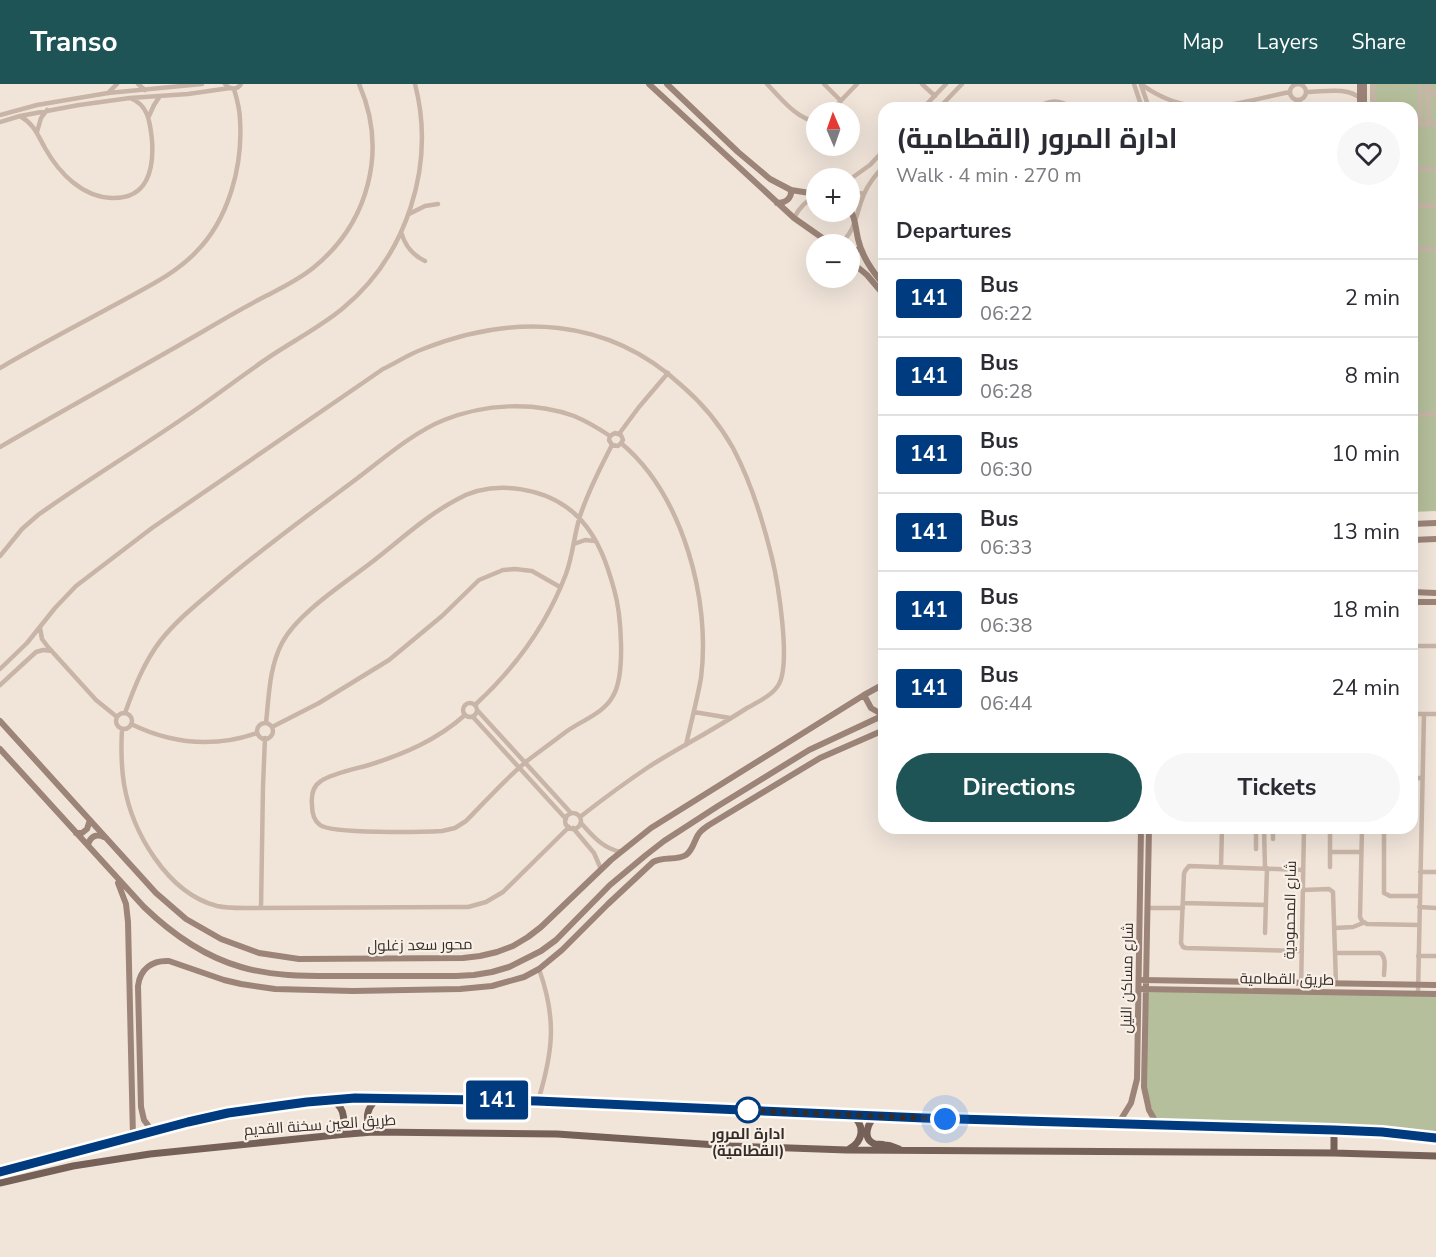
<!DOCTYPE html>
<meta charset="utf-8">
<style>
body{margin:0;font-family:"Nunito Sans",Cairo,sans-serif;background:#f7f7f7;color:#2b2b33;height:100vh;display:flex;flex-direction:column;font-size:22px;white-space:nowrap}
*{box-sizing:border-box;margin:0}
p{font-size:20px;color:#7c7c81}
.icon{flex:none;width:33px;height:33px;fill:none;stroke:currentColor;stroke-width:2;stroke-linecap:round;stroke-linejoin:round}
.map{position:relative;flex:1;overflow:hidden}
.panel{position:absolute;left:878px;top:18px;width:540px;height:732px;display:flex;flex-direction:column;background:#fff;border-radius:18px;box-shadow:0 6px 24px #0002}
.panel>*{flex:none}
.badge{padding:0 12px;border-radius:4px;font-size:21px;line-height:39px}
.needle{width:39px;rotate:358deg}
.fabs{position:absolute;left:806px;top:18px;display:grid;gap:12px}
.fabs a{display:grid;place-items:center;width:54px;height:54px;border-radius:50%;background:#fff;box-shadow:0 6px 24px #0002;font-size:30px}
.you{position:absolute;width:30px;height:30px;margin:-15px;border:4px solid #fff;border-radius:50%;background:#1a73e8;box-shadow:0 0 0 9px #1a73e833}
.map>.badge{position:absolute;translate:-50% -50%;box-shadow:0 0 0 3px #fff}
h2{padding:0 18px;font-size:22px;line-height:54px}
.round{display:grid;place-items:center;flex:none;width:63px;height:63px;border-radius:32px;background:#f7f7f7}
.headline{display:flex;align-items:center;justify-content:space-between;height:102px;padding:0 18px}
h1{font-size:28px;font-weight:700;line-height:45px}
.action{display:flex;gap:12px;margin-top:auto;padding:12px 18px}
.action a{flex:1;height:69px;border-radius:36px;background:#1e5455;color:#fff;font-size:24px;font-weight:700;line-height:69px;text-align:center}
.action a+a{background:#f7f7f7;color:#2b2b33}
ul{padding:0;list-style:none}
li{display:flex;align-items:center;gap:18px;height:78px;padding:0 18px;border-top:2px solid #e1e1e2}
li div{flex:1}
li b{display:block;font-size:22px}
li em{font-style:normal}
li .badge{min-width:66px;font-weight:700;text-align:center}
header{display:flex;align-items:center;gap:36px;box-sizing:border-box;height:84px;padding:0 30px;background:#1e5455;color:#fff}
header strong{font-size:28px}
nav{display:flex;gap:33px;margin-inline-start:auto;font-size:21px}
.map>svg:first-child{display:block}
.green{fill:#b5bf9b}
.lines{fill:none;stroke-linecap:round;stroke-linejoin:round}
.street{stroke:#c8b5a7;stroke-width:4.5}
.secondary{stroke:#9c8478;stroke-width:6}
.primary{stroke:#766159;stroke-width:7}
.line-casing{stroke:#fff;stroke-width:14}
.line{stroke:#003b80;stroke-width:9}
.walk{stroke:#352b27;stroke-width:6;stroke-dasharray:0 10.8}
.stop-dot{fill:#fff;stroke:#003b80;stroke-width:3}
.labels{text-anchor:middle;stroke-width:4.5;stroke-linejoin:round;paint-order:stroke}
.street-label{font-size:15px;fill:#352b27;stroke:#f8efe6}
.stop-label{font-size:15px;font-weight:bold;fill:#352b27;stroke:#f8efe6}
</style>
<header>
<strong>Transo</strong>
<nav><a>Map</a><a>Layers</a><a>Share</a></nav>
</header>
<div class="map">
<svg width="1436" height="1173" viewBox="0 0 1436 1173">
<rect width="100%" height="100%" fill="#f1e5da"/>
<path class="green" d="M1370,0h66v427l-24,1v-404h-42z
M1146,906l290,5v138l-25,-3 -77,-1 -179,-8 -11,-42z"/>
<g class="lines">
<path class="street" d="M1290 8a8 8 0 1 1 16 0a8 8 0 1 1-16 0Z
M138,0l7,6
M225,0c5,6 12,6 16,0
M767,0c12,12 31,37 49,37
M824,0l17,17
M922,0l13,12
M1134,0l8,24
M1141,0c51,38 93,19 149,8
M1373,0l1,24
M1420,0v40
M1427,0l2,40
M1141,1l8,23
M1428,3l8,9
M1307,8c17,0 40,-6 54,7
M108,9l9,-9
M923,24l23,-24
M939,24l23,-24
M1037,24c11,-8 23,-9 35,0
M830,28l27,-28
M0,31l37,-10 71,-12 94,-9
M20,32c15,9 17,18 25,32 14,25 37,49 67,50 36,1 42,-29 40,-58 -2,-17 -3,-35 -22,-42
M149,32l5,-11 6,-9
M0,38l20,-6 59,-11 51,-7 58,-4 42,-6
M1412,40h24
M37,48l4,-14 6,-8
M1412,85h24
M849,96l21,-15 14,-15
M849,101l5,7 10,2
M1412,122h24
M409,130l16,-8 13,-2
M794,134c5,-10 11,-17 22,-22
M401,148c4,14 11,23 24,29
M839,160c17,-11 17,-32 25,-50 5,-11 12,-20 20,-28
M1412,165h24
M0,284c39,-23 80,-44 120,-66 27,-15 55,-28 76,-50 33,-33 47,-87 44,-132 0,-10 -3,-21 -6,-31
M1412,331l24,-1
M619,350l20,-27 29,-34
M621,359l-3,3 -6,-1 -3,-5 1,-4 5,-3 6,2 2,5 -2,3c62,52 90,157 80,235 -4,22 -10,45 -15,67
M0,363c67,-39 135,-76 202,-115 20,-12 39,-23 60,-34 17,-9 35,-17 51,-30 56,-45 75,-118 46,-184
M574,460l11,-4 10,1
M0,472l22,-27 16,-14c48,-34 99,-65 147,-98 24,-16 47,-34 70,-50 28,-21 60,-36 87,-58 65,-53 94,-144 73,-225
M40,544l2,11 6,8 48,53 21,17
M1412,562h24
M0,585l27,-26 28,-35 21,-22 76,-58 231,-159c13,-6 26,-15 40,-20 91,-36 184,-32 258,36 20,17 39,40 52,63 18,34 30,73 39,110 6,25 19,104 7,126 -6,11 -21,18 -32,24 -32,21 -65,38 -97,58 -24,16 -47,33 -70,51
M0,601l36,-33 7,-2 9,1
M463 626a7 7 0 1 1 14 0a7 7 0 1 1-14 0Z
M476,620c39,-36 71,-80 90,-130 7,-19 8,-39 14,-58 8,-24 20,-48 32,-71
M478,627l93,102
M694,628l36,6
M125,629c9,-25 19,-51 36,-73 16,-20 37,-37 56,-53 42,-36 86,-68 130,-101 29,-21 64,-53 97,-66 40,-16 89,-19 130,-4 12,5 24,12 36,20
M116 637a8 8 0 1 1 16 0a8 8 0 1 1-16 0Z
M1412,630h24
M473,633l93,102
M266,639c3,-27 3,-55 16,-80 15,-29 60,-58 86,-78 29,-22 56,-48 88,-65 38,-22 95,-13 125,20 18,20 26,44 33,69 7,24 12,85 -1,107 -9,17 -30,24 -46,35 -13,10 -27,20 -40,30 -22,18 -41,40 -61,60l-11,7 -13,3c-20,1 -110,3 -122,-6 -7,-5 -8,-13 -8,-20 -1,-10 1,-19 9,-24 12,-8 34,-12 48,-16 35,-11 68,-25 96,-50
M257 647a8 8 0 1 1 16 0a8 8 0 1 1-16 0Z
M131,640c41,20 83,24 126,9
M272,643l47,-24 70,-43 53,-44 37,-36 24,-10 12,-1 17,2 28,16
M122,645c-1,18 -1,36 2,55 8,48 43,109 93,122 9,2 19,2 28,2l213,-1h10l18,-5 17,-10 66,-65
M1412,694h10
M565 737a8 8 0 1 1 16 0a8 8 0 1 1-16 0Z
M581,739c12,13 21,25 40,29
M573,744l21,25 7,16
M1256,744v21
M1264,744l1,40
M1273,744v11
M1362,744l-2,89 2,4 5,3 52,1
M1384,744v65l6,3h30
M1330,768h31
M1221,783l1,-39
M1330,783v-39
M1420,788h16
M1303,806l26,-1 4,3 3,92
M1183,819l83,2
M1419,823l17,1
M261,824l2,-122 2,-48
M1147,824h36
M1335,844l18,-1 10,-4
M1265,849l2,-65
M1302,867l-116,-3 -3,-1 -2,-4 3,-69 1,-3 4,-5 114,4
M1335,869h45c7,4 4,15 4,22
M1418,872h18
M1301,908l3,-164
M1418,909l6,-279
M538,1017c15,-49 19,-82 1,-132"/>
<path class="secondary" d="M649,0l145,134 37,26
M667,0l71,68 32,27 21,11 25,4
M1360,23v-23
M1364,24v-24
M777,119c9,0 15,-5 14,-13
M849,123c7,12 6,19 9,32 4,18 14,32 26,46
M849,175l5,-8 6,-2
M849,176l18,15 17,20
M1412,440l24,-1
M1412,456l24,-1
M1412,508l24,1
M1412,518h24
M864,611l7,13 12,7
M0,637l156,172 30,26 35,20 38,14 40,6 164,-1 17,-2 17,-4 16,-6 15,-9 13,-10 70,-67 40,-32 213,-133 20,-11
M0,665l144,158c28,27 59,49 97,60 34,10 69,9 104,9 37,0 74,0 111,0l18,-1 18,-3 17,-5 32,-16 15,-11 54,-55 36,-30 18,-14 54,-35 91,-56 75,-35
M1149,744l-5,259 5,23 8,14
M76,749h6l5,-4 3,-9
M88,761c2,-8 8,-12 16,-8
M118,799l8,21 2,18 5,215
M1143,896l293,5
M1142,905l294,5
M1118,1040l13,-21 6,-24 4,-251
M153,1048l-9,-12 -3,-13 -3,-121c2,-17 14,-26 31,-25l55,19 17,4 34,5 78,2 107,-2 32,-3 32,-9 15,-8 23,-19 46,-46 45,-42c11,-6 23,-1 33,-7 7,-5 8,-14 12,-20 3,-5 7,-7 11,-10l111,-67 64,-28"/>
<path class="primary" d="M333,1016c13,10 14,23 3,35
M876,1032c-8,6 -15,23 -1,28 1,0 9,0 10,1 5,0 9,2 14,4
M373,1048c-9,-12 -7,-24 5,-34
M849,1065c15,-8 16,-24 3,-34
M1334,1069v-24
M0,1088l188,-50 40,-9 79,-11 48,-4 182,3 387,17 410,11 48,3 54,6
M0,1099l73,-17 77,-12 186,-19 37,-3 184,2 174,12 116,4 487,3 102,3"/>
</g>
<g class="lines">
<g class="line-casing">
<path id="line" d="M0,1088l188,-50 40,-9 79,-11 48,-4 182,3 387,17 410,12 48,2 54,6"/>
</g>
<use href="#line" class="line"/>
<path class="walk" d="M748,1026h-9l206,9"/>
</g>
<circle class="stop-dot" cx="748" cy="1026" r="12"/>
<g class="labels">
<g class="street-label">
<text transform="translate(1290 826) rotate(-89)" y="5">شارع المحمودية</text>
<text transform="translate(420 861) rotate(-1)" y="5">محور سعد زغلول</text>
<text transform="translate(1127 894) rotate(-89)" y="5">شارع مساكن النيل</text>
<text transform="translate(1287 895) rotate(1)" y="5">طريق القطامية</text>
<text transform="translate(320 1041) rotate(-4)" y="5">طريق العين سخنة القديم</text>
</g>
<g class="stop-label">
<text x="748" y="1055">ادارة المرور<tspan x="748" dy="17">(القطامية)</tspan></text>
</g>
</g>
</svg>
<div class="fabs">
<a><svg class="needle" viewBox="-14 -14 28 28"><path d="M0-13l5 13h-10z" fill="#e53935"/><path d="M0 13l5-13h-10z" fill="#7c7c81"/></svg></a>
<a>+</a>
<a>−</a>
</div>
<div class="you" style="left:945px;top:1035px"></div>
<b class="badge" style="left:497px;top:1016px;background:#003b80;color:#fff">141</b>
<section class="panel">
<div class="headline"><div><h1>ادارة المرور (القطامية)</h1><p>Walk · 4 min · 270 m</p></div><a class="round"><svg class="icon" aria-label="heart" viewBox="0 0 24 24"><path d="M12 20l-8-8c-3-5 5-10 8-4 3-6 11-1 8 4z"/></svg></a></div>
<h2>Departures</h2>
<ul>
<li><span class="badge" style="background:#003b80;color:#fff">141</span><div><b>Bus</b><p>06:22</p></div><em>2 min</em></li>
<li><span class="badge" style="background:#003b80;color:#fff">141</span><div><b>Bus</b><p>06:28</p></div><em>8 min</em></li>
<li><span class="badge" style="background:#003b80;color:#fff">141</span><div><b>Bus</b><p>06:30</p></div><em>10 min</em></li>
<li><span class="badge" style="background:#003b80;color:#fff">141</span><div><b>Bus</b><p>06:33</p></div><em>13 min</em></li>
<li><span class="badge" style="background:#003b80;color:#fff">141</span><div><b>Bus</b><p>06:38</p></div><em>18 min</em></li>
<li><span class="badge" style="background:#003b80;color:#fff">141</span><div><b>Bus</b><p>06:44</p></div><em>24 min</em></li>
</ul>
<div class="action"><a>Directions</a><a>Tickets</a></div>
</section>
</div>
